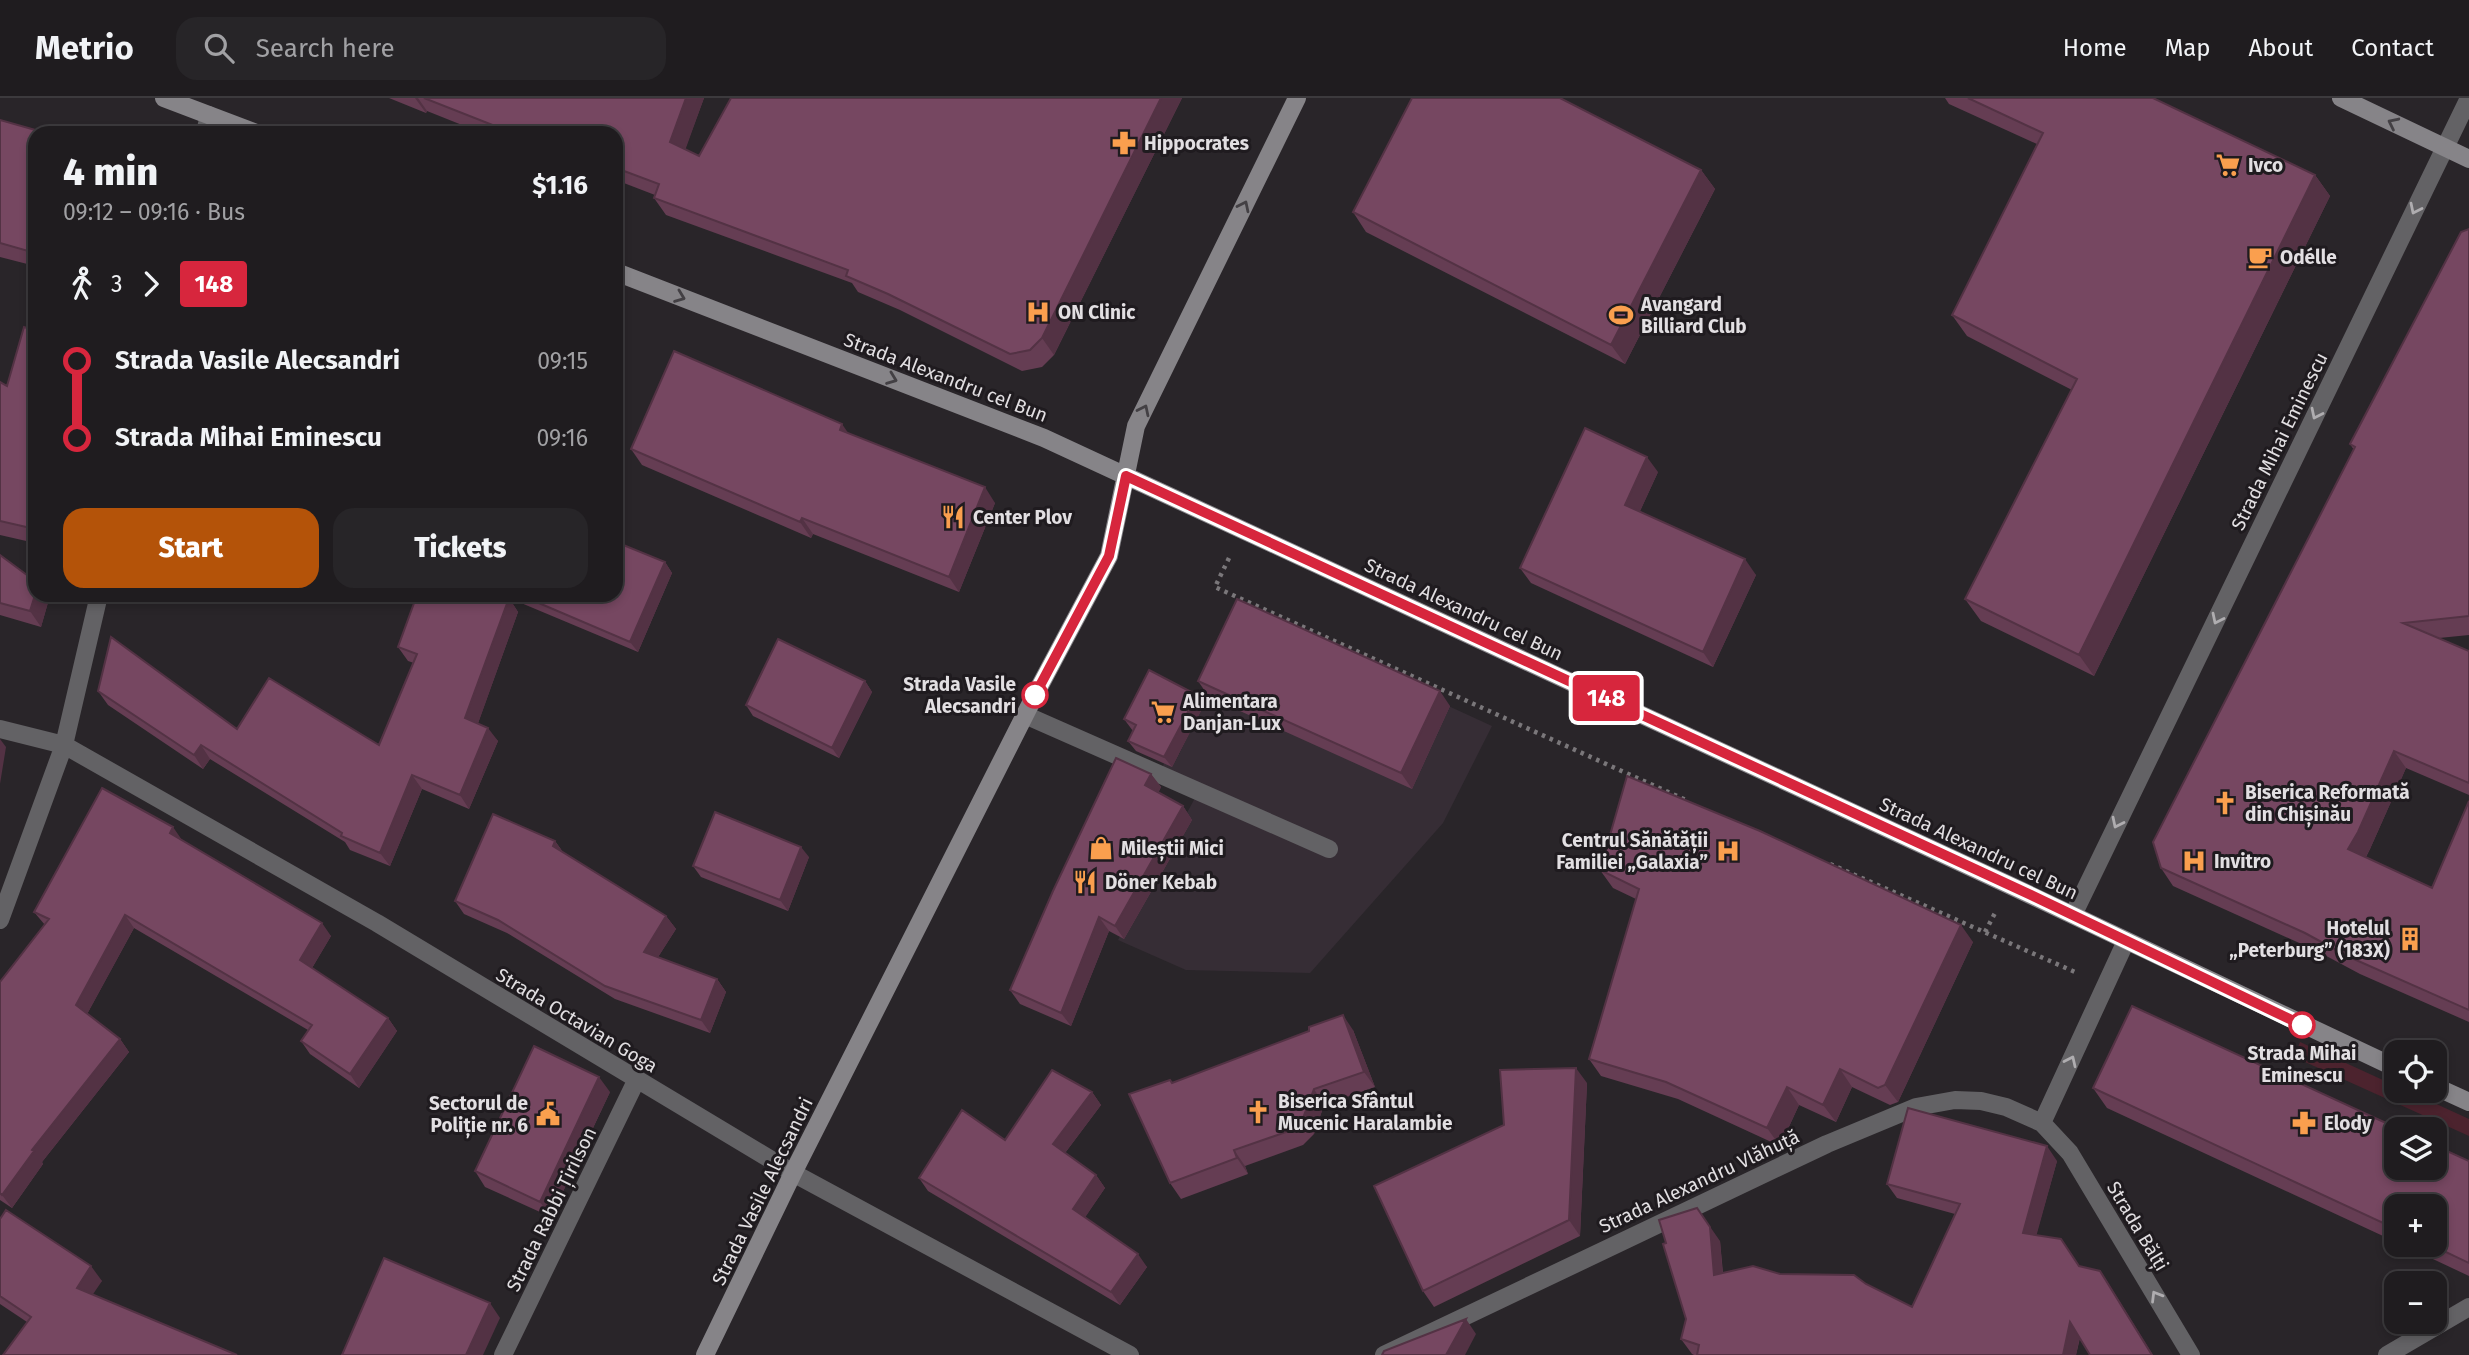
<!DOCTYPE html>
<meta charset="utf-8">
<style>
body{margin:0;font-family:"Fira Sans",sans-serif;background:#272528;color:#f1f3f6;height:100vh;display:flex;flex-direction:column;font-size:26px;white-space:nowrap}
*{box-sizing:border-box;margin:0}
p{font-size:23px;color:#a1a1a4}
.icon{flex:none;width:38px;height:38px;fill:none;stroke:currentColor;stroke-width:2;stroke-linecap:round;stroke-linejoin:round}
.map{position:relative;flex:1;overflow:hidden}
.details{position:absolute;left:28px;top:28px;width:595px;height:476px;display:flex;flex-direction:column;background:#1f1c1f;border-radius:21px;box-shadow:0 4px 10px #0003,0 0 0 2px #3c3a3d}
.details>*{flex:none}
.badge{padding:0 14px;border-radius:5px;font-size:24px;line-height:46px}
.buttons{position:absolute;left:2384px;top:942px;display:grid;gap:14px}
.buttons a{display:grid;place-items:center;width:63px;height:63px;border-radius:14px;background:#1f1c1f;box-shadow:0 4px 10px #0003,0 0 0 2px #3c3a3d;font-size:35px}
.map>.badge{position:absolute;translate:-50% -50%;box-shadow:0 0 0 4px #fff}
.legs{display:flex;align-items:center;gap:10px;height:77px;padding:0 35px;font-size:23px}
.legs p{margin-inline-start:auto}
.head{display:flex;align-items:center;justify-content:space-between;height:119px;padding:0 35px}
h1{font-size:38px;font-weight:800;line-height:52px}
.primary-button{display:flex;gap:14px;margin-top:auto;padding:14px 35px}
.primary-button a{flex:1;height:80px;border-radius:21px;background:#b45309;color:#fff;font-size:28px;font-weight:800;line-height:80px;text-align:center}
.primary-button a+a{background:#272528;color:#f1f3f6}
ul{padding:0 35px;list-style:none}
li{display:flex;align-items:center;gap:24px;height:77px;font-size:26px}
li i{display:grid;place-items:center;width:10px;height:100%;margin:0 9px;background:currentColor}
li i::after{content:'';width:18px;height:18px;margin:-9px;border:5px solid;border-radius:50%;background:#1f1c1f}
li p{margin-inline-start:auto}
li:first-child i{background:linear-gradient(#0000 50%,currentColor 0)}
li:last-child i{background:linear-gradient(currentColor 50%,#0000 0)}
header{display:flex;align-items:center;gap:42px;box-sizing:border-box;height:98px;padding:0 35px;background:#1f1c1f;border-bottom:2px solid #3c3a3d}
header strong{font-size:33px}
nav{display:flex;gap:38px;margin-inline-start:auto;font-size:24px}
.search{width:490px;height:63px;background:#272528;display:flex;align-items:center;gap:18px;box-sizing:border-box;padding:0 24px;border-radius:21px;color:#a1a1a4;font-size:26px}
.map>svg:first-child{display:block}
.built{fill:#362d35}
.green{fill:#4c232e}
.lines{fill:none;stroke-linecap:round;stroke-linejoin:round}
.path{stroke:#7a777a;stroke-width:4.5;stroke-dasharray:3.5 5;stroke-linecap:butt}
.lane{stroke:#636265;stroke-width:18}
.street{stroke:#636265;stroke-width:18}
.secondary{stroke:#868488;stroke-width:18}
.wall{fill:#653d53}
.shaded-wall{fill:#533244}
.building{fill:#764761;stroke:#533244;stroke-width:2}
.oneway{stroke:#434044}
.oneway2{stroke:#afadb0}
.line-1-casing{stroke:#fff;stroke-width:16}
.line-1{stroke:#d7263d;stroke-width:10}
.stop-1-dot{fill:#fff;stroke:#d7263d;stroke-width:3.5}
.labels{text-anchor:middle;stroke-width:6;stroke-linejoin:round;paint-order:stroke}
.poi-label{font-size:19px;font-weight:bold;fill:#e2dfe2;stroke:#1f1b1f;text-anchor:start}
.street-label{font-size:19px;fill:#e2dfe2;stroke:#1f1b1f}
.stop-label{font-size:19px;font-weight:bold;fill:#e2dfe2;stroke:#1f1b1f;text-anchor:end}
</style>
<header>
<strong>Metrio</strong>
<div class="search"><svg class="icon" aria-label="search" viewBox="0 0 24 24"><circle cx="10" cy="10" r="6"/><path d="M15 15l6 6"/></svg>Search here</div>
<nav><a>Home</a><a>Map</a><a>About</a><a>Contact</a></nav>
</header>
<div class="map">
<svg width="2469" height="1257" viewBox="0 0 2469 1257">
<rect width="100%" height="100%" fill="#292529"/>
<path class="built" d="M1248,516l244,112 -49,97 -133,150 -124,-3 -68,-30 77,-142 -38,-21 14,-27 8,4z"/>
<path class="green" d="M2300,944l96,44v4h10l63,29v17l-175,-79z"/>
<g class="lines">
<path class="path" d="M1229,460l-14,29 473,214
M1830,766l245,108
M1985,834l10,-19"/>
<path class="lane" d="M1025,617l304,134
M2387,1257l82,-48"/>
<path class="street" d="M205,35l4,-18
M0,631l64,16 313,178 416,250 337,182
M2073,817l396,-817
M0,822l64,-175 35,-150
M2042,1025l84,-182
M503,1257l133,-274
M1384,1257l443,-211 89,-37 39,-7 26,1 25,6 36,16 28,30 121,202"/>
<path class="secondary" d="M164,0l92,35
M2341,0l128,61
M616,174l428,166 965,447 387,183
M2434,988l35,16
M705,1257l88,-182 242,-478 74,-139 27,-130 161,-328"/>
</g>
<path class="wall" d="M389,0h315l-19,51 14,7 32,-58h451l-128,257 -12,12 -20,4 -122,-61 -42,-18 -6,-9 -186,-68 -12,-17 1,-3 -39,-15v-47h-134l-55,-22 -1,2z
M1945,0h208l162,77 15,21 -236,480 -113,-55 -16,-22 107,-209 -105,-54 -15,-21 85,-171 -88,-40z
M0,22l35,13v133l-35,-9z
M1701,72l14,19 -90,175 -259,-132 -13,-20z
M2469,131v406l-30,3 30,13v144l-63,-27 -36,81 -4,8 66,31 37,-87v221l-109,-48 -43,-23 -144,-65 -12,-18 193,-418 -4,-6z
M35,202v243l-35,-8v-153l7,4 20,-58z
M849,335l146,70 -36,89 -146,-58 -2,4 -169,-73 -11,-16z
M1658,374l-18,39 116,64 -43,92 -182,-84 -11,-15z
M0,457l49,44 -8,28 -41,-12z
M665,464l7,11 -34,79 -136,-57h114z
M257,497h15l-1,3z
M324,497h21l-4,6z
M509,500l9,14 -40,111 20,18 -29,68 -47,-20 -32,77 -40,-16 -5,-8 -135,-83 -7,10 -95,-64 -10,-14 139,38 142,16 35,-82 -6,-2 -10,-14z
M865,583l7,11 -33,66 -86,-42 -7,-11z
M1198,583l252,25 -38,83 -203,-92z
M1197,597l7,10 -32,62 -36,-16 -8,-10 5,-10 -9,-12z
M1151,676l10,13 -3,6 25,13 9,14 -68,119 -15,-8 -38,95 -51,-22 -10,-14z
M182,742l149,96 -19,32 76,50 9,13 -38,57 -49,-34 -9,-13 7,-11 -174,-102 -47,86 33,25 9,13 -87,110 1,2 -31,44 -12,-8v-218l45,-57 -11,-13z
M555,743l8,11 103,64 10,13 -18,28 59,22 9,13 -16,41 -95,-34 -108,-66 -43,-19 -9,-13z
M809,759l-21,54 -87,-34 -8,-11z
M1600,772l373,72 -75,160 -8,3 -38,-18 -16,35 -37,-17 -19,41 -102,-47 -77,-23 -12,-17 47,-160 -23,-11z
M1353,932l22,57 -51,18 -10,29 -11,11 -58,21 3,8 -67,25 -11,-16 2,-100z
M1587,985l-7,153 -146,71 -11,-16 81,-166z
M2093,990l376,73v115l-68,-32h33l-38,-38v36l-289,-134z
M610,994l-59,125 -66,-30 -10,-16z
M1092,994l9,13 -36,48 31,22 9,13 -20,29 62,50 -27,38 -192,-114 -9,-13 86,-38z
M2057,1063l-21,74 44,31 20,5 10,15 -30,52 -4,17h-382l-2,-1 -11,-15 39,-98 3,32 57,1 86,10 46,23 43,-93 -58,-16 -10,-14z
M0,1121l102,62 -75,41 -27,-18z"/>
<path class="shaded-wall" d="M415,0h3l9,13 -1,2z
M686,0h18l-22,61 -12,-17z
M1161,0h21l-128,257 -12,-17z
M1701,72l14,19 -90,175 -14,-19z
M2315,77l15,21 -236,480 -15,-21z
M842,326l11,16 -13,-10z
M1647,359l11,15 -22,48 -11,-15z
M985,389l10,16 -36,89 -10,-15z
M802,420l11,16 -2,4 -11,-16z
M1745,461l11,16 -43,92 -10,-15z
M665,464l7,11 -34,79 -8,-10z
M35,497h12l2,4 -8,28 -11,-16z
M337,497h8l-4,6z
M509,500l9,14 -43,120 -10,-14z
M865,583l7,11 -33,66 -7,-10z
M1440,593l10,15 -38,83 -11,-16z
M1197,597l7,10 -32,62 -8,-10z
M488,630l10,13 -29,68 -9,-14z
M0,641l6,8 -6,37z
M201,647l9,14 -7,10 -9,-14z
M2394,653l12,17 -36,81 -10,18 -12,-18z
M1151,676l10,13 -6,12 -10,-14z
M412,677l10,14 -32,77 -10,-13z
M1183,708l9,14 -68,119 -9,-13z
M173,729l9,13 -12,-7z
M555,743l9,13 -11,-8z
M801,749l8,10 -21,54 -8,-11z
M125,817l9,13 -49,90 -9,-13z
M666,818l10,13 -23,36 -9,-13z
M1099,819l10,14 -38,95 -10,-13z
M322,825l9,13 -22,37 -9,-13z
M1961,827l12,17 -75,160 -13,-17z
M717,881l9,13 -16,41 -9,-13z
M1343,917l10,15 22,57 -11,-15z
M388,920l9,13 -38,57 -9,-14z
M120,941l9,13 -87,110 1,2 -31,44 -10,-13 30,-45z
M1576,970l11,15 -7,153 -11,-16z
M1840,971l12,18 -16,35 -13,-17z
M599,979l11,15 -59,125 -11,-15z
M1787,989l12,18 -19,41 -13,-18z
M1314,991l10,16 -10,29 -11,-16z
M1092,994l9,13 -39,52 -9,-13z
M2047,1048l10,15 -24,87 -10,-15z
M1234,1052l11,16 3,8 -11,-16z
M1096,1077l9,13 -23,34 -9,-13z
M1697,1110l23,33 4,49 -10,-15z
M1138,1156l9,13 -27,38 -9,-13z
M91,1168l11,15 -15,22 -10,-15z
M2100,1173l10,15 43,69h-1z
M490,1205l10,15 -17,37h-17z
M1466,1221l10,15 -11,21h-19z
M2070,1224l10,14 -4,19h-13z"/>
<path class="building" d="M424,0h262l-16,44 29,14 32,-58h430l-119,240 -12,12 -20,4 -122,-60 -42,-18 2,-6 -194,-72 5,-14 -43,-16v-35h-94l-5,-2v2h-4z
M1412,0h148l141,72 -90,175 -258,-133z
M1968,0h185l162,77 -236,480 -114,-56 112,-220 -125,-64 91,-182z
M0,22l46,13h-11v120l-35,-10z
M2469,131v387l-66,7 66,28v132l-75,-32 -36,81 -10,17 84,39 37,-87v209l-122,-54 -42,-23 -144,-65 -8,-26 202,-395 -5,-3 111,-212z
M35,202v229l-35,-8v-139l7,4 17,-59 3,1z
M674,253l168,73 -2,6 145,57 -36,90 -147,-59 -2,4 -169,-73z
M1585,330l62,29 -22,48 120,54 -42,93 -183,-84z
M616,444l49,20 -35,80 -110,-47h96z
M0,457l35,26v14l-5,16 -30,-8z
M417,497h83l9,3 -44,120 23,10 -28,67 -48,-20 -32,78 -39,-17 1,-3 -141,-88 -7,10 -96,-64 13,-54 126,92 32,-51 110,67 38,-91 -19,-7z
M1237,501l203,92 -39,82 -203,-92z
M778,541l87,42 -33,67 -86,-43z
M1149,572l48,25 -33,62 -36,-16 8,-16 -12,-6z
M1116,660l35,16 -6,11 38,21 -68,120 -16,-9 -38,96 -51,-23 43,-99z
M1627,678l133,55 201,94 -76,160 -7,3 -38,-19 -17,36 -36,-18 -20,41 -101,-46 -77,-23 50,-170 -39,-19z
M102,690l71,39 -3,6 152,90 -22,37 88,58 -38,56 -49,-33 11,-16 -187,-110 -49,90 44,34 -88,111 2,1 -32,44 -2,-2v-211l49,-63 -15,-7z
M715,714l86,35 -21,53 -87,-34z
M493,716l62,27 -2,5 113,70 -22,36 73,27 -16,41 -96,-34 -107,-66 -43,-19z
M2132,908l267,123h-3v38h38v-22l35,16v102l-40,-19h5v-38h-38v23l-303,-141z
M1343,917l21,57 -50,17 -11,29 -11,12 -58,20 3,8 -67,25 -41,-89 41,-14 2,3 137,-52v-4z
M534,948l65,31 -59,125 -65,-31z
M1576,970l-7,152 -146,71 -49,-105 130,-61 -4,-55z
M1052,972l40,22 -39,52 43,31 -23,34 65,45 -27,38 -192,-114 43,-68 43,30z
M1908,1010l139,38 -24,87 38,6 18,27 21,5 52,84h-62l-20,-33 -7,33h-366l2,-10 -18,-6 5,-20 -23,-75 3,-1 -7,-23 38,-12 13,19 4,48 39,-9 27,8 74,1 12,9 46,23 48,-103 -73,-20z
M6,1112l85,56 -14,22 160,67h-234l28,-38 -31,-21v-77z
M384,1160l106,45 -24,52h-124z
M1466,1221l-20,36h-64l2,-4z"/>
<defs><path id="oneway-chevron" d="M-2-3.5L2.5 0L-2 3.5" fill="none" stroke-width="1.6" stroke-linecap="round" stroke-linejoin="round" transform="scale(1.75)"/></defs>
<g class="oneway">
<use href="#oneway-chevron" transform="translate(2393 25) rotate(-154)"/>
<use href="#oneway-chevron" transform="translate(1244 108) rotate(-64)"/>
<use href="#oneway-chevron" transform="translate(680 199) rotate(21)"/>
<use href="#oneway-chevron" transform="translate(892 281) rotate(21)"/>
<use href="#oneway-chevron" transform="translate(1144 312) rotate(-64)"/>
</g>
<g class="oneway2">
<use href="#oneway-chevron" transform="translate(2415 111) rotate(116)"/>
<use href="#oneway-chevron" transform="translate(2316 316) rotate(116)"/>
<use href="#oneway-chevron" transform="translate(2217 521) rotate(116)"/>
<use href="#oneway-chevron" transform="translate(2117 725) rotate(116)"/>
<use href="#oneway-chevron" transform="translate(2071 963) rotate(-65)"/>
<use href="#oneway-chevron" transform="translate(2156 1198) rotate(-121)"/>
</g>
<g class="lines">
<g class="line-1-casing">
<path id="line-1" d="M1035,597l74,-139 17,-80 905,419 271,130"/>
</g>
<use href="#line-1" class="line-1"/>
</g>
<defs>
<g id="pharmacy-bare" transform="scale(1.89)"><path d="M-2-6h4v4h4v4h-4v4h-4v-4h-4v-4h4Z" fill="#fa9f4e" stroke="#1f1b1f" stroke-width="2.5" paint-order="stroke"/></g>
<g id="supermarket-bare" transform="scale(1.89)"><path d="M-6-5.5h2.5l.6 2H6L4.5 2H-2.5L-4.4-4H-6ZM-1.5 3.2a1.3 1.3 0 1 0 .1 0ZM3 3.2a1.3 1.3 0 1 0 .1 0Z" fill="#fa9f4e" stroke="#1f1b1f" stroke-width="2.5" paint-order="stroke"/></g>
<g id="cafe-bare" transform="scale(1.89)"><path d="M-5.5-4.5H6V0H3Q3 3.5 0 3.5H-2.5Q-5.5 3.5-5.5 0ZM3-3.2v2h1.7v-2ZM-6 4.5H4V6H-6Z" fill="#fa9f4e" stroke="#1f1b1f" stroke-width="2.5" paint-order="stroke"/></g>
<g id="hospital-bare" transform="scale(1.89)"><path d="M-5-5h3v3.5h4V-5h3V5h-3V1.5h-4V5h-3Z" fill="#fa9f4e" stroke="#1f1b1f" stroke-width="2.5" paint-order="stroke"/></g>
<g id="stadium-bare" transform="scale(1.89)"><path d="M0-5a6.5 5 0 1 0 0 10a6.5 5 0 1 0 0-10ZM-3.5-1.8h7v3.6h-7Z" fill="#fa9f4e" stroke="#1f1b1f" stroke-width="2.5" paint-order="stroke"/></g>
<g id="restaurant-bare" transform="scale(1.89)"><path d="M-5-6h1v4h1v-4h1v4h1v-4h1v5L-1.5 .5V6h-2V.5L-5-1ZM5-6V6H3V1.5H1.5Q1.5-4 5-6Z" fill="#fa9f4e" stroke="#1f1b1f" stroke-width="2.5" paint-order="stroke"/></g>
<g id="church-bare" transform="scale(1.89)"><path d="M-1.2-6h2.4v3.5h3.3v2.4h-3.3V6h-2.4V-.1h-3.3v-2.4h3.3Z" fill="#fa9f4e" stroke="#1f1b1f" stroke-width="2.5" paint-order="stroke"/></g>
<g id="shop-bare" transform="scale(1.89)"><path d="M-5-2.5h2.3a2.7 3.5 0 0 1 5.4 0H5L5.5 6h-11ZM-1.5-2.5h3a1.5 2.3 0 0 0-3 0Z" fill="#fa9f4e" stroke="#1f1b1f" stroke-width="2.5" paint-order="stroke"/></g>
<g id="building-bare" transform="scale(1.89)"><path d="M-4-6H4V6H1V3H-1V6H-4ZM-2.5-4.3h1.7v1.8h-1.7ZM.8-4.3h1.7v1.8H.8ZM-2.5-1h1.7V.8h-1.7ZM.8-1h1.7V.8H.8Z" fill="#fa9f4e" stroke="#1f1b1f" stroke-width="2.5" paint-order="stroke"/></g>
<g id="civic-bare" transform="scale(1.89)"><path d="M-.6-6.5H3V-4.5H.6V-3L4-1V1h2V6H-6V1h2V-1L-.6-3ZM-1.2 2.5V6h2.4V2.5Z" fill="#fa9f4e" stroke="#1f1b1f" stroke-width="2.5" paint-order="stroke"/></g>
</defs>
<g fill-rule="evenodd">
<use href="#pharmacy-bare" x="1124" y="45"/>
<use href="#supermarket-bare" x="2228" y="67"/>
<use href="#cafe-bare" x="2260" y="159"/>
<use href="#hospital-bare" x="1038" y="214"/>
<use href="#stadium-bare" x="1621" y="217"/>
<use href="#restaurant-bare" x="953" y="419"/>
<use href="#supermarket-bare" x="1163" y="614"/>
<use href="#church-bare" x="2225" y="705"/>
<use href="#shop-bare" x="1101" y="750"/>
<use href="#hospital-bare" x="1728" y="753"/>
<use href="#hospital-bare" x="2194" y="763"/>
<use href="#restaurant-bare" x="1085" y="784"/>
<use href="#building-bare" x="2410" y="841"/>
<use href="#church-bare" x="1258" y="1014"/>
<use href="#civic-bare" x="548" y="1016"/>
<use href="#pharmacy-bare" x="2304" y="1025"/>
</g>
<g class="stop-1-dot">
<circle cx="1035" cy="597" r="12"/>
<circle cx="2302" cy="927" r="12"/>
</g>
<g class="labels">
<g class="poi-label">
<text x="1144" y="52">Hippocrates</text>
<text x="2248" y="74">Ivco</text>
<text x="2280" y="166">Odélle</text>
<text x="1641" y="213">Avangard<tspan x="1641" dy="22">Billiard Club</tspan></text>
<text x="1058" y="221">ON Clinic</text>
<text x="973" y="426">Center Plov</text>
<text x="1183" y="610">Alimentara<tspan x="1183" dy="22">Danjan-Lux</tspan></text>
<text x="2245" y="701">Biserica Reformată<tspan x="2245" dy="22">din Chișinău</tspan></text>
<text x="1708" y="749" text-anchor="end">Centrul Sănătății<tspan x="1708" dy="22">Familiei „Galaxia”</tspan></text>
<text x="1121" y="757">Mileștii Mici</text>
<text x="2214" y="770">Invitro</text>
<text x="1105" y="791">Döner Kebab</text>
<text x="2390" y="837" text-anchor="end">Hotelul<tspan x="2390" dy="22">„Peterburg” (183X)</tspan></text>
<text x="1278" y="1010">Biserica Sfântul<tspan x="1278" dy="22">Mucenic Haralambie</tspan></text>
<text x="528" y="1012" text-anchor="end">Sectorul de<tspan x="528" dy="22">Poliție nr. 6</tspan></text>
<text x="2324" y="1032">Elody</text>
</g>
<g class="street-label">
<text transform="translate(946 279) rotate(21)" y="7">Strada Alexandru cel Bun</text>
<text transform="translate(2279 343) rotate(-64)" y="7">Strada Mihai Eminescu</text>
<text transform="translate(1464 511) rotate(25)" y="7">Strada Alexandru cel Bun</text>
<text transform="translate(1979 750) rotate(25)" y="7">Strada Alexandru cel Bun</text>
<text transform="translate(577 922) rotate(31)" y="7">Strada Octavian Goga</text>
<text transform="translate(1699 1083) rotate(-25)" y="7">Strada Alexandru Vlăhuță</text>
<text transform="translate(762 1093) rotate(-64)" y="7">Strada Vasile Alecsandri</text>
<text transform="translate(551 1111) rotate(-64)" y="7">Strada Rabbi Țirilson</text>
<text transform="translate(2138 1128) rotate(59)" y="7">Strada Bălți</text>
</g>
<g class="stop-label">
<text x="1016" y="593">Strada Vasile<tspan x="1016" dy="22">Alecsandri</tspan></text>
<text x="2302" y="962" text-anchor="middle">Strada Mihai<tspan x="2302" dy="22">Eminescu</tspan></text>
</g>
</g>
</svg>
<div class="buttons">
<a><svg class="icon" aria-label="locate" viewBox="0 0 24 24"><circle cx="12" cy="12" r="6"/><path d="M12 2v4M12 18v4M2 12h4M18 12h4"/></svg></a>
<a><svg class="icon" aria-label="layers" viewBox="0 0 24 24"><path d="M12 4l9 5-9 5-9-5zM3 14l9 5 9-5"/></svg></a>
<a>+</a>
<a>−</a>
</div>
<b class="badge" style="left:1606px;top:600px;background:#d7263d;color:#fff">148</b>
<section class="details">
<div class="head"><div><h1>4 min</h1><p>09:12 – 09:16 · Bus</p></div><b>$1.16</b></div>
<div class="legs"><svg class="icon" aria-label="walk" viewBox="0 0 24 24"><circle cx="13" cy="4" r="2"/><path d="M13 8l-2 6 4 7M11 14l-3 7M7 12l3-4h3l4 4"/></svg>3<svg class="icon" aria-label="forward" viewBox="0 0 24 24"><path d="M9 5l7 7-7 7"/></svg><b class="badge" style="background:#d7263d;color:#fff">148</b></div>
<ul>
<li><i style="color:#d7263d"></i><b>Strada Vasile Alecsandri</b><p>09:15</p></li>
<li><i style="color:#d7263d"></i><b>Strada Mihai Eminescu</b><p>09:16</p></li>
</ul>
<div class="primary-button"><a>Start</a><a>Tickets</a></div>
</section>
</div>
